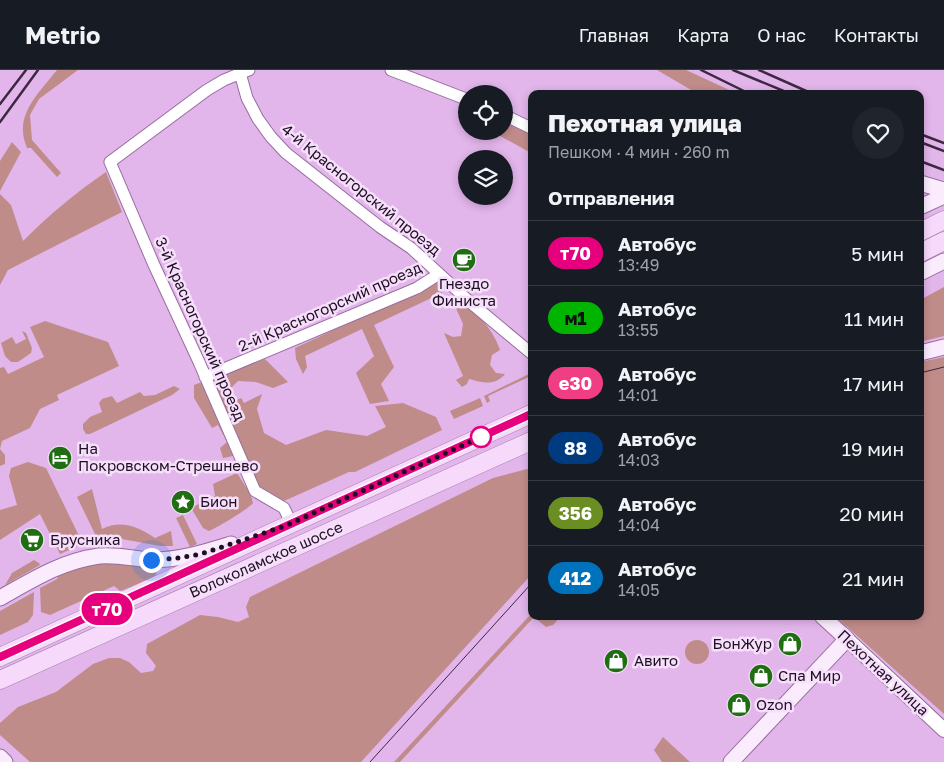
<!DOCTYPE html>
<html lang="ru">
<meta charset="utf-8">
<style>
body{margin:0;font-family:"Golos Text",sans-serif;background:#20242c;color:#f1f3f6;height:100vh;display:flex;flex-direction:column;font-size:19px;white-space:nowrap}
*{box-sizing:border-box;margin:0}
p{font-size:16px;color:#9ea1a6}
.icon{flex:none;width:28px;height:28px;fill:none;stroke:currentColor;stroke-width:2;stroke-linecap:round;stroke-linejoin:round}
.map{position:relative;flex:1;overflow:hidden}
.panel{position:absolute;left:528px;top:20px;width:396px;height:530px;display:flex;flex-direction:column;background:#171b24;border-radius:10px;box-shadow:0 2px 8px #0003}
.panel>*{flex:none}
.badge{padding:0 10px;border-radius:16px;font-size:18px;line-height:32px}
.fabs{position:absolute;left:458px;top:15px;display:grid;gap:10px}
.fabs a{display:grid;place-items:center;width:55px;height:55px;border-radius:50%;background:#171b24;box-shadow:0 2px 8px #0003;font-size:25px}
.you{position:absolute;width:25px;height:25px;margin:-12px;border:4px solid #fff;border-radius:50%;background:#1a73e8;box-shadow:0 0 0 8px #1a73e833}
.map>.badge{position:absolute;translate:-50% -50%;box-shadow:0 0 0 2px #fff}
h2{padding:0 20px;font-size:19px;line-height:45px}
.round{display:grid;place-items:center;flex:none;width:52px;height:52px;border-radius:26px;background:#20242c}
.summary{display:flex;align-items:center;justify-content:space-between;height:85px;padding:0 20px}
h1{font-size:24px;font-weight:800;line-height:38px}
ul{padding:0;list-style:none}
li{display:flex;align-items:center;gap:15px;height:65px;padding:0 20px;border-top:1px solid #363941}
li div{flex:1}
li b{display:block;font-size:19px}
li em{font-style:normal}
li .badge{min-width:55px;font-weight:700;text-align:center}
header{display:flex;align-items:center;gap:30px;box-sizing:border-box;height:70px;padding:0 25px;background:#171b24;border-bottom:1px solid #363941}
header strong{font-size:24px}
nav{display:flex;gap:28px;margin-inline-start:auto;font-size:18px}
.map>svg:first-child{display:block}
.green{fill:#c08c8a}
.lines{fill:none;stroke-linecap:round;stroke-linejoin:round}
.minor-casing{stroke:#976d9f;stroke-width:13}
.tertiary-casing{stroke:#976d9f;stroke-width:16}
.secondary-casing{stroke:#976d9f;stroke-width:17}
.primary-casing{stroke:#a782ad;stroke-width:19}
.minor{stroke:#fff;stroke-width:11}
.tertiary{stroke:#fff;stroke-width:14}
.secondary{stroke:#faecfd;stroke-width:15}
.primary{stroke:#f6d9fb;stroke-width:18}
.tram{stroke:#3d2841;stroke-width:1}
.rail{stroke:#3d2841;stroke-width:2.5}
.line-casing{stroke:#fff;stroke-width:11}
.line{stroke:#e6007e;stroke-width:8}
.walk{stroke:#1f0f22;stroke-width:5;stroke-dasharray:0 9}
.stop-dot{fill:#fff;stroke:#e6007e;stroke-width:2.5}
.labels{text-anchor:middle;stroke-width:5;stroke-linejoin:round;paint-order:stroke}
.street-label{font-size:15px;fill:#1f0f22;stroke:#f6dffa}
.poi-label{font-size:15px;fill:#1f0f22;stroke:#f6dffa;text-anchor:start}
</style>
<header>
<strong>Metrio</strong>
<nav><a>Главная</a><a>Карта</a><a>О нас</a><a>Контакты</a></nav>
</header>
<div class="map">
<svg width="944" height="692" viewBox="0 0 944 692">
<rect width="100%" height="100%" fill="#e2b5eb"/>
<path class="green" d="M57,0h21l-39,29 -9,16 2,25 29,33 -4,4 -26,-29h-4c-14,-32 11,-54 30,-78z
M657,0h29l52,24h-40z
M504,53l27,11v19l-40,-22h13z
M12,72l9,10 -21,39v-30z
M106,102l16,40 -114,58 -8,15v-91l11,11 12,36c26,-26 52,-48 83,-69z
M434,213h3l4,3 1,7 -68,32 20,42 -13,17 8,17 -19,3 -14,-31 18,-17 -12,-27 -57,27 2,11 -4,7 -7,-15 -1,-11z
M944,217v49l-24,6v-42z
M455,236c2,0 5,-1 8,0 15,3 33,30 37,44l-8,5 -2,10 6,8 9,1c-10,12 -22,9 -36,5l-2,5 -5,3 -6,-7 7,-4 -19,-43 9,4 8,-1 2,-12z
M45,251l63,21 11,24 -62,29 2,5 -19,9 -10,19 -28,13 -2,8 5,6v9l-5,2v-98l4,-1 4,7 36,-17 -14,-30z
M22,261l4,2 6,15 -1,5 -13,9h-7l-6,-6 -4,-13 11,-6 4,7 10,-5z
M944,287v357l-109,-98h85v-254z
M265,289l23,23 -15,6 -17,-6 -18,-1 -11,11 4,10 10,-4 3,5 18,-9 -5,15 7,24 22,12 40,-15 41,6 19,-9 -11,-21 28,-3 33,14 6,13 -87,42h-6l-65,29 -27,-16 -14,-31 -20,4 -3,-10 7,-6 -9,-17 -6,3 -18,-30v-13z
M531,303v3l-43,20 2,5 -3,2 -3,-7z
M174,316l6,3 -8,6 -82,39h-4l-3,-5v-5l7,-7 12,-5 -3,-9 3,-4 10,-3 5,7 23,-11 4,4 11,-1z
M480,328l3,8 -29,13 -4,-8z
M28,392l18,6 37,76 -23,10 -20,-40 -40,26v-30l17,-5 -8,-29 2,-8z
M531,398v107l-170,187h-331l-30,-27v-12l18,-16 38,-15 37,-28 16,-6h11l9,4 12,11 12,-2 3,-5 -10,-13 1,-9 53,-29 18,2 20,5 11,-5 -3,-10 4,-10 243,-119z
M237,403l14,22 2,8c-3,5 -38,26 -44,28l-6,-3 -12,-20 24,-12 -2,-12z
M92,419l10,40c19,-10 37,-2 53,9l16,-7 2,15h-13l-38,-7 -20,2 -7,-7 -18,-37z
M183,445l14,29 -7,3 -14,-29z
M116,477l33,7 11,9 -5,14 -35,14 -6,-5 -64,29 -9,-3 -1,-24 17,-9 5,-10 -2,-9 25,-10z
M34,490l5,3 1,2 -35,20 7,-12z
M34,522l-1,23 -5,7 -28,13v-24z
M531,544v2h30l-8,9 -7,2 -12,-10 -134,145h-6z
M685 582a12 12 0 1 1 24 0a12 12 0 1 1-24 0Z
M663,667l27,25h-28l-8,-12z"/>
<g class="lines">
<g class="minor-casing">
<path id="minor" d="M249,0l-25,10 -17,10 -97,72 44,103 45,97 56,129 29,17 7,15
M391,0l75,29
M240,3l7,25 11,21 13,18 15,16 94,74 31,21 60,55 60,50
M504,45l27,13
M205,307l212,-89 22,-14"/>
</g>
<g class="tertiary-casing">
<path id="tertiary" d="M847,569l97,91"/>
</g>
<g class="secondary-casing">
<path id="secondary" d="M920,113l24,7
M920,137l24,-11
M920,203l24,-12
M920,283l24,-6
M0,528c32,-18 62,-37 99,-42 18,-2 35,3 53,4 28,0 53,-8 79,-16
M0,687l5,5
M731,692l116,-123 -25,-23"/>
</g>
<g class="primary-casing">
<path id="primary" d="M920,162l24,-12
M920,183l24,-12
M0,587l531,-243
M0,610l531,-239"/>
</g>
<use href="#minor" class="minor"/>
<use href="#tertiary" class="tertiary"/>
<use href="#secondary" class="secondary"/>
<use href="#primary" class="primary"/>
<path class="tram" d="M920,303l24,-6
M370,692l161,-178"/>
<path class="rail" d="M701,0l49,24
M733,0l58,24
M759,0l54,24
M0,34l26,-34
M0,52l38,-52
M920,64l24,9
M920,72l24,9
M920,91l24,9"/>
</g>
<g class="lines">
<g class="line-casing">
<path id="line" d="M0,587l531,-243"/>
</g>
<use href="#line" class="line"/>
<path class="walk" d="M151,490l27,-2 23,-4 84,-28 196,-89"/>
</g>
<defs>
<g id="cafe-disc" transform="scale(1.25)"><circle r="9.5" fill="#1f6e12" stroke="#f6dffa"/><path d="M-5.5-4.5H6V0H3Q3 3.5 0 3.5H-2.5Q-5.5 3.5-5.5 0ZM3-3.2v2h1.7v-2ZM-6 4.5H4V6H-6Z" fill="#fff"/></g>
<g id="hotel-disc" transform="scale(1.25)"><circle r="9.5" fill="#1f6e12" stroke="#f6dffa"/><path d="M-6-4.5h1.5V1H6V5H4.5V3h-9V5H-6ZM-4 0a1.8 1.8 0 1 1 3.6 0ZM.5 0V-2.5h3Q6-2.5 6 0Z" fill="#fff"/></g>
<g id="sight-disc" transform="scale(1.25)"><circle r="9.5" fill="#1f6e12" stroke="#f6dffa"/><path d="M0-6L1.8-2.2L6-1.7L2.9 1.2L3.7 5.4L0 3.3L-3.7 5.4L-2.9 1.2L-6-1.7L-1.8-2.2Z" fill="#fff"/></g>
<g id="supermarket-disc" transform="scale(1.25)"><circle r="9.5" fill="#1f6e12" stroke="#f6dffa"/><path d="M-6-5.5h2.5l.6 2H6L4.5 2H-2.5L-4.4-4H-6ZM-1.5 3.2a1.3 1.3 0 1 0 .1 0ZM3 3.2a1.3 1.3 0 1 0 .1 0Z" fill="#fff"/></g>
<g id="shop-disc" transform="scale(1.25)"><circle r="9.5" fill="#1f6e12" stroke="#f6dffa"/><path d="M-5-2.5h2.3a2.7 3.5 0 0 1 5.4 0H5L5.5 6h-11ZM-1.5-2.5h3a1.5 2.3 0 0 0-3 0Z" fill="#fff"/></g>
</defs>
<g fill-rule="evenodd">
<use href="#cafe-disc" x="464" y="190"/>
<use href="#hotel-disc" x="60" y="388"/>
<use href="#sight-disc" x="183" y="432"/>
<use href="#supermarket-disc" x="32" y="470"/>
<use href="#shop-disc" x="790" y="574"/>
<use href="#shop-disc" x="616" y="591"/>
<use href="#shop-disc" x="761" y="606"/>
<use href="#shop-disc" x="739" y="635"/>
</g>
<circle class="stop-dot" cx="481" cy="367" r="10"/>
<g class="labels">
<g class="street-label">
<text transform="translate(361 120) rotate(39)" y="5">4-й Красногорский проезд</text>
<text transform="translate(330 237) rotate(-24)" y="5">2-й Красногорский проезд</text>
<text transform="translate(200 259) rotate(66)" y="5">3-й Красногорский проезд</text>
<text transform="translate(266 490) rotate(-24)" y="5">Волоколамское шоссе</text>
<text transform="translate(883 603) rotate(43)" y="5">Пехотная улица</text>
</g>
<g class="poi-label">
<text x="464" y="219" text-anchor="middle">Гнездо<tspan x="464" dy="17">Финиста</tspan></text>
<text x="78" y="384">На<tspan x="78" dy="17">Покровском-Стрешнево</tspan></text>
<text x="200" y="437">Бион</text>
<text x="50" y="475">Брусника</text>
<text x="772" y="579" text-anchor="end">БонЖур</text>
<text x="634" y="596">Авито</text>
<text x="778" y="611">Спа Мир</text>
<text x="756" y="640">Ozon</text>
</g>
</g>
</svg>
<div class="fabs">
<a><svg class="icon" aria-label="locate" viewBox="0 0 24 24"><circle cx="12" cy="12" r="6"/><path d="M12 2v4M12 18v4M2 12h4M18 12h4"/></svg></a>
<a><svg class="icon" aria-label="layers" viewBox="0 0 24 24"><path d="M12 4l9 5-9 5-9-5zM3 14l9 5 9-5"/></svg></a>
</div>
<div class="you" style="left:151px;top:490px"></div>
<b class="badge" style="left:107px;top:539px;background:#e6007e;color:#fff">т70</b>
<section class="panel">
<div class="summary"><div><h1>Пехотная улица</h1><p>Пешком · 4 мин · 260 m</p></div><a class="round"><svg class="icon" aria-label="heart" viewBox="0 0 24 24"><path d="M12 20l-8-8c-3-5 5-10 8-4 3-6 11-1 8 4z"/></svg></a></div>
<h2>Отправления</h2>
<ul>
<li><span class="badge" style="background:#e6007e;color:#fff">т70</span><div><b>Автобус</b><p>13:49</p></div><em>5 мин</em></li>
<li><span class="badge" style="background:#01b400;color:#111">м1</span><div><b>Автобус</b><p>13:55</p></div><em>11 мин</em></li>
<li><span class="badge" style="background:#f13d84;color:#fff">е30</span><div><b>Автобус</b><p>14:01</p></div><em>17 мин</em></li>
<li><span class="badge" style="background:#003b80;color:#fff">88</span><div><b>Автобус</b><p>14:03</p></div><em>19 мин</em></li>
<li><span class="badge" style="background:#6b8e23;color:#fff">356</span><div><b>Автобус</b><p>14:04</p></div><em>20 мин</em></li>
<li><span class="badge" style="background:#0072bc;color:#fff">412</span><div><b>Автобус</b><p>14:05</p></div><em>21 мин</em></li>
</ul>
</section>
</div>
